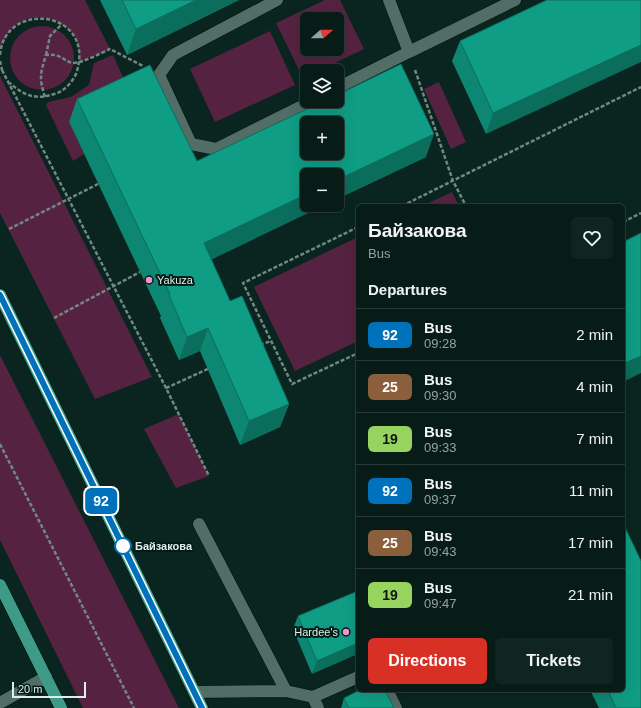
<!DOCTYPE html>
<meta charset="utf-8">
<style>
body{margin:0;font-family:Helvetica,sans-serif;background:#112520;color:#f1f3f6;height:100vh;display:flex;flex-direction:column;font-size:15px;white-space:nowrap}
*{box-sizing:border-box;margin:0}
p{font-size:13px;color:#98a1a1}
.icon{flex:none;width:22px;height:22px;fill:none;stroke:currentColor;stroke-width:2;stroke-linecap:round;stroke-linejoin:round}
.map{position:relative;flex:1;overflow:hidden}
.panel{position:absolute;left:356px;top:204px;width:269px;height:488px;display:flex;flex-direction:column;background:#081c17;border-radius:6px;box-shadow:0 4px 16px #0002,0 0 0 1px #293a36}
.panel>*{flex:none}
.badge{padding:0 8px;border-radius:6px;font-size:14px;line-height:26px}
.needle{width:26px;rotate:69deg}
.buttons{position:absolute;left:300px;top:12px;display:grid;gap:8px}
.buttons a{display:grid;place-items:center;width:44px;height:44px;border-radius:6px;background:#081c17;box-shadow:0 4px 16px #0002,0 0 0 1px #293a36;font-size:20px}
.scale{position:absolute;left:12px;bottom:10px;width:74px;box-sizing:border-box;padding-left:4px;border:2px solid #dfeeea;border-top:0;font-size:11px;line-height:14px;white-space:nowrap;color:#dfeeea;-webkit-text-stroke:3px #021b16;paint-order:stroke}
.map>.badge{position:absolute;translate:-50% -50%;box-shadow:0 0 0 2px #fff}
h2{padding:0 12px;font-size:15px;line-height:36px}
.round{display:grid;place-items:center;flex:none;width:42px;height:42px;border-radius:6px;background:#112520}
.summary{display:flex;align-items:center;justify-content:space-between;height:68px;padding:0 12px}
h1{font-size:19px;font-weight:800;line-height:30px}
.cta{display:flex;gap:8px;margin-top:auto;padding:8px 12px}
.cta a{flex:1;height:46px;border-radius:6px;background:#d93025;color:#fff;font-size:16px;font-weight:800;line-height:46px;text-align:center}
.cta a+a{background:#112520;color:#f1f3f6}
ul{padding:0;list-style:none}
li{display:flex;align-items:center;gap:12px;height:52px;padding:0 12px;border-top:1px solid #293a36}
li div{flex:1}
li b{display:block;font-size:15px}
li em{font-style:normal}
li .badge{min-width:44px;font-weight:700;text-align:center}
.map>svg:first-child{display:block}
.green{fill:#552341;fill-rule:evenodd}
.lines{fill:none;stroke-linecap:round;stroke-linejoin:round}
.minor-casing{stroke:#000e09;stroke-width:13}
.major-casing{stroke:#000e09;stroke-width:13}
.path{stroke:#728782;stroke-width:2.5;stroke-dasharray:4 2;stroke-linecap:butt}
.minor{stroke:#516d65;stroke-width:12}
.major{stroke:#3d9b88;stroke-width:12}
.wall{fill:#0e8772}
.shaded-wall{fill:#0b6e5d}
.building{fill:#109d85;stroke:#0b6e5d;fill-rule:evenodd}
.line-casing{stroke:#fff;stroke-width:9}
.line{stroke:#0072bc;stroke-width:6}
.poi-dot{fill:#f890cc;stroke:#021b16;stroke-width:1.5}
.stop-dot{fill:#fff;stroke:#0072bc;stroke-width:2}
.labels{text-anchor:middle;stroke-width:4;stroke-linejoin:round;paint-order:stroke}
.poi-label{font-size:11px;fill:#dfeeea;stroke:#021b16;text-anchor:start}
.stop-label{font-size:11px;font-weight:bold;fill:#dfeeea;stroke:#021b16;text-anchor:start}
</style>
<div class="map">
<svg width="641" height="708" viewBox="0 0 641 708">
<rect width="100%" height="100%" fill="#0a251f"/>
<path class="green" d="M0,0h85l25,49 -30,13c-1,-9 -1,-19 -6,-27 -13,-19 -42,-24 -60,-9 -7,6 -9,15 -14,23z
M325,0h15l24,49 -46,22h-11v5l-4,2 -27,-55zM307,19h30v30h-30z
M10 58a32 32 0 1 1 64 0a32 32 0 1 1-64 0Z
M270,31l25,54 -80,37 -25,-53z
M113,55l17,38 -61,29 15,32 -11,7 -27,-56 2,-3 23,-5 18,-12 5,-22z
M0,76l152,301 -57,22 -95,-186z
M439,82l27,60 -15,7 -27,-60z
M452,192l7,14h-37z
M358,237v104l-63,30 -41,-84z
M0,355l179,353h-96l-83,-168z
M179,414l30,62 -33,12 -32,-59z"/>
<g class="lines">
<g class="minor-casing">
<path id="minor" d="M277,0l-104,55 -14,20 32,69 25,5 96,-48
M389,0l20,52 106,-52
M337,88l72,-36
M199,524l87,167
M387,690l9,18
M195,692l91,-1 27,6 5,11
M313,697l45,-20
M0,703l46,-26"/>
</g>
<g class="major-casing">
<path id="major" d="M0,295l202,413
M0,585l61,123"/>
</g>
<path class="path" d="M0,55c4,-55 95,-46 77,16 -3,10 -13,21 -23,23 -18,6 -30,2 -44,-11
M46,55l4,-19 12,-12
M0,61l2,9
M2,70l164,318 43,88
M415,70l38,111 13,25
M45,97c-6,-19 -5,-23 1,-42 16,-2 18,7 27,8 10,0 28,-10 37,-14l33,17
M402,206l239,-119
M623,222l18,-9
M358,227l-115,56 49,101 66,-31
M9,229l89,-45
M54,318l86,-46
M260,345l11,-4
M166,388l44,-20
M0,444l134,264"/>
<use href="#minor" class="minor"/>
<use href="#major" class="major"/>
</g>
<path class="wall" d="M100,0h139l-112,55z
M547,0l-61,134 -34,-73 8,-20z
M77,99l120,62 229,-4 -89,42v-24l-126,84 19,42 59,103 -9,23 -40,18 -40,-94 -21,9 -19,-42 1,-2 -92,-194z
M358,591l-46,83 -19,-45 5,-13z
M590,690h33l18,18h-42z
M344,698l50,10h-53z"/>
<path class="shaded-wall" d="M196,0h43l-112,55 9,-26z
M641,45v17l-155,72 7,-21z
M434,134l-8,23 -89,42v-19z
M307,194v11h18l-129,62 8,-24z
M208,328l-8,23 -21,9 8,-23z
M641,356v17l-18,9v-18z
M289,404l-9,23 -40,18 9,-24z
M358,643v11l-46,20 5,-13z"/>
<path class="building" d="M122,0h74l-60,29z
M547,0h94v45l-148,68 -33,-72z
M401,64l33,70 -97,46v-5h-30v19l-103,49 26,58 12,-5 47,108 -40,17 -41,-93 -21,9 -18,-42 1,-1 -93,-195 73,-34 47,96 127,-60h13v-6zM307,123h30v30h-30z
M641,233v123l-18,8v-122z
M623,523l18,38v147h-25l-8,-18h15z
M358,591v52l-41,18 -19,-45z
M360,690h25l9,18h-45l-5,-10z"/>
<g class="lines">
<g class="line-casing">
<path id="line" d="M0,295l202,413"/>
</g>
<use href="#line" class="line"/>
</g>
<g class="poi-dot">
<circle cx="149" cy="280" r="4"/>
<circle cx="346" cy="632" r="4"/>
</g>
<circle class="stop-dot" cx="123" cy="546" r="8"/>
<g class="labels">
<g class="poi-label">
<text x="157" y="284">Yakuza</text>
<text x="338" y="636" text-anchor="end">Hardee's</text>
</g>
<g class="stop-label">
<text x="135" y="550">Байзакова</text>
</g>
</g>
</svg>
<div class="buttons">
<a><svg class="needle" viewBox="-14 -14 28 28"><path d="M0-13l5 13h-10z" fill="#e53935"/><path d="M0 13l5-13h-10z" fill="#98a1a1"/></svg></a>
<a><svg class="icon" aria-label="layers" viewBox="0 0 24 24"><path d="M12 4l9 5-9 5-9-5zM3 14l9 5 9-5"/></svg></a>
<a>+</a>
<a>−</a>
</div>
<div class="scale">20 m</div>
<b class="badge" style="left:101px;top:501px;background:#0072bc;color:#fff">92</b>
<section class="panel">
<div class="summary"><div><h1>Байзакова</h1><p>Bus</p></div><a class="round"><svg class="icon" aria-label="heart" viewBox="0 0 24 24"><path d="M12 20l-8-8c-3-5 5-10 8-4 3-6 11-1 8 4z"/></svg></a></div>
<h2>Departures</h2>
<ul>
<li><span class="badge" style="background:#0072bc;color:#fff">92</span><div><b>Bus</b><p>09:28</p></div><em>2 min</em></li>
<li><span class="badge" style="background:#8b5e3c;color:#fff">25</span><div><b>Bus</b><p>09:30</p></div><em>4 min</em></li>
<li><span class="badge" style="background:#96d35f;color:#111">19</span><div><b>Bus</b><p>09:33</p></div><em>7 min</em></li>
<li><span class="badge" style="background:#0072bc;color:#fff">92</span><div><b>Bus</b><p>09:37</p></div><em>11 min</em></li>
<li><span class="badge" style="background:#8b5e3c;color:#fff">25</span><div><b>Bus</b><p>09:43</p></div><em>17 min</em></li>
<li><span class="badge" style="background:#96d35f;color:#111">19</span><div><b>Bus</b><p>09:47</p></div><em>21 min</em></li>
</ul>
<div class="cta"><a>Directions</a><a>Tickets</a></div>
</section>
</div>
